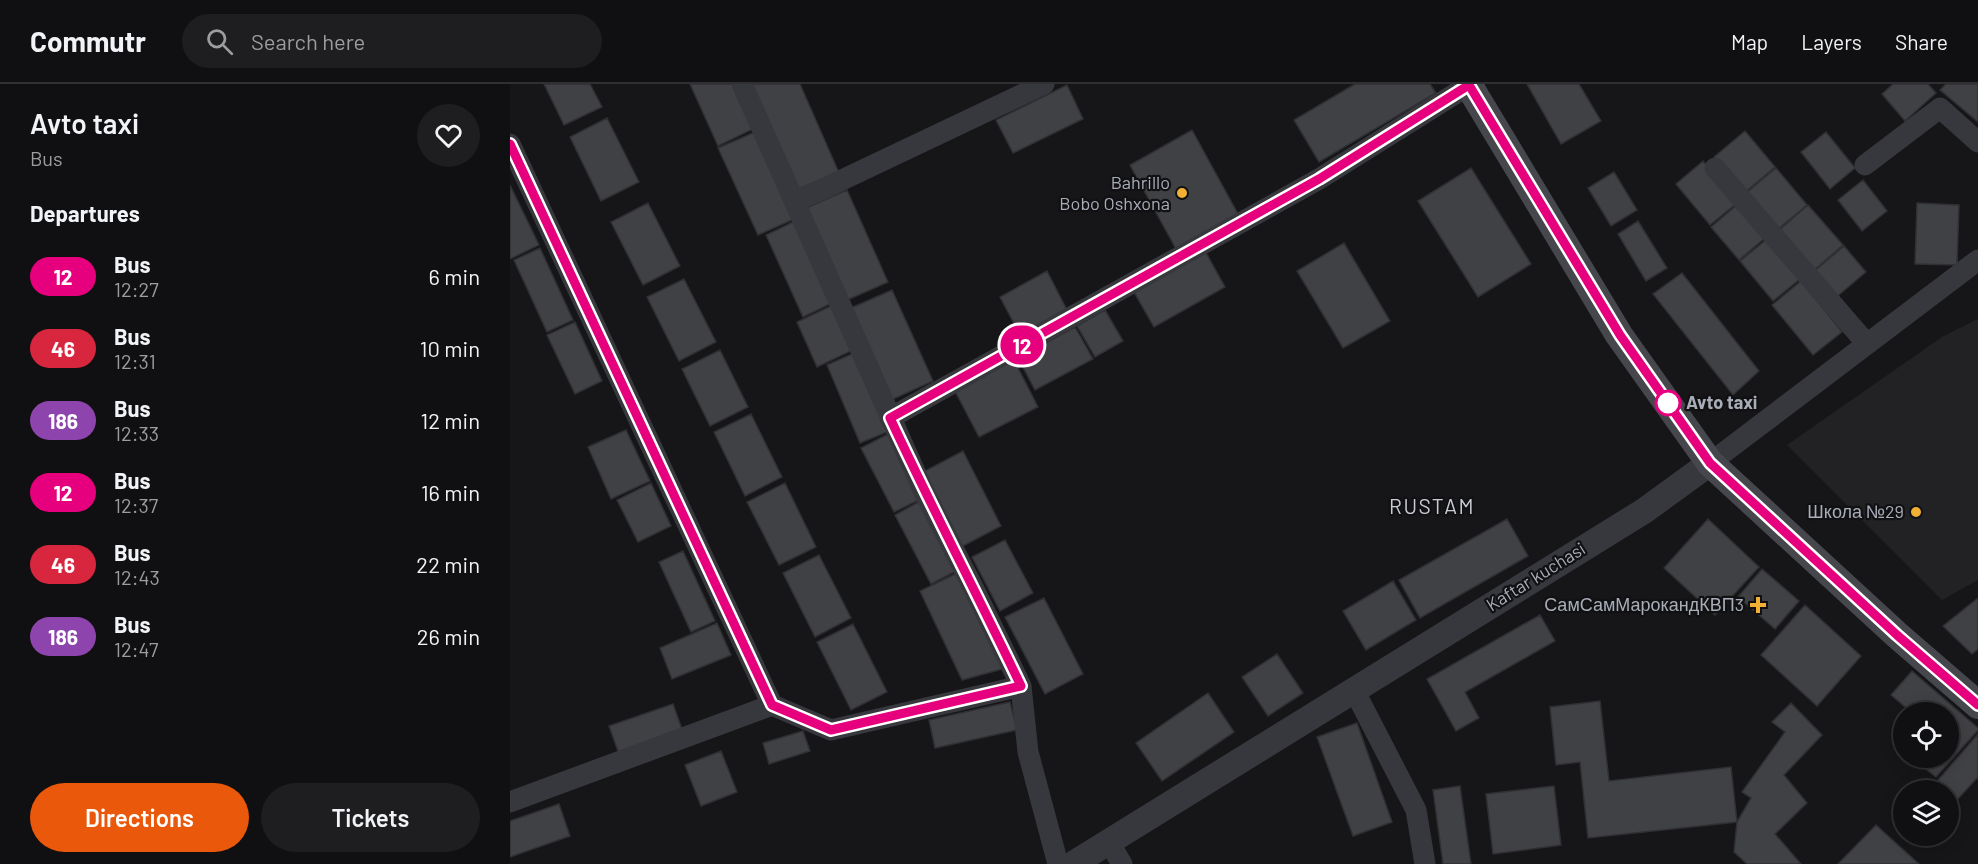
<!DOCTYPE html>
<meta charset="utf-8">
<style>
body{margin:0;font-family:Barlow,sans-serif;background:#1e1e20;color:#f1f3f6;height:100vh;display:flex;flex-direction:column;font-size:22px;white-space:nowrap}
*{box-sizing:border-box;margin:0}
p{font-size:20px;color:#9c9d9f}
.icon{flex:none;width:33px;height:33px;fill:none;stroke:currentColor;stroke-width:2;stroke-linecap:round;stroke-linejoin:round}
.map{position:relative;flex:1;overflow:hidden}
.panel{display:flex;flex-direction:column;background:#101012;width:510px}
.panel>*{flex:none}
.badge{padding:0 12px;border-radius:20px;font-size:21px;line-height:39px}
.buttons{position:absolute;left:1383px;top:618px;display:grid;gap:12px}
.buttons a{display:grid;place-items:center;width:66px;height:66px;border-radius:50%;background:#101012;box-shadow:0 3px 15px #0003,0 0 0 2px #303032;font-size:30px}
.map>.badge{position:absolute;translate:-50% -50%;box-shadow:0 0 0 3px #fff}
h2{padding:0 30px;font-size:22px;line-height:54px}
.round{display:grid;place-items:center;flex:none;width:63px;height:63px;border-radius:32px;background:#1e1e20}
.summary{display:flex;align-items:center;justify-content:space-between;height:102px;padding:0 30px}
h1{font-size:28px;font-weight:600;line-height:45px}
.primary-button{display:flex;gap:12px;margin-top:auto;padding:12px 30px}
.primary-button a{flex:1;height:69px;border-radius:36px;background:#ea580c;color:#fff;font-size:24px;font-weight:600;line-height:69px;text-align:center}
.primary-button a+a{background:#1e1e20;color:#f1f3f6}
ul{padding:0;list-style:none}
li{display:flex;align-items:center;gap:18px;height:72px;padding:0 30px}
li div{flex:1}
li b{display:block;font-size:22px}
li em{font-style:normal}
li .badge{min-width:66px;font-weight:700;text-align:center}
header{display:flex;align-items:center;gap:36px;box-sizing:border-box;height:84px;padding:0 30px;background:#101012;border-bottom:2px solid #303032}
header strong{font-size:28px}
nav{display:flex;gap:33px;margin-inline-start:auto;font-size:21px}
.search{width:420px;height:54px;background:#1e1e20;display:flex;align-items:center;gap:15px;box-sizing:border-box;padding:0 21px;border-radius:33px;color:#9c9d9f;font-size:22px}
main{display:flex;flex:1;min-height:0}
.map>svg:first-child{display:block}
.built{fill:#222225}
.building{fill:#404145;stroke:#303034;stroke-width:1.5}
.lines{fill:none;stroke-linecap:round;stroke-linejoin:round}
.minor{stroke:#37383d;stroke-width:21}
.tertiary{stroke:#37383d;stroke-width:26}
.secondary{stroke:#45474d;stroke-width:28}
.line-casing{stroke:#fff;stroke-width:14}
.line{stroke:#e6007e;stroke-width:9}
.poi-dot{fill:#f2b134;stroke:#111113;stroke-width:2}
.stop-dot{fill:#fff;stroke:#e6007e;stroke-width:3}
.labels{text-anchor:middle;stroke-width:4.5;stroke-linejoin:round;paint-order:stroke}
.poi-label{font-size:18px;fill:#a8adb8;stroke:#111113;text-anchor:end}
.stop-label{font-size:18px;font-weight:bold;fill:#a8adb8;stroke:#111113;text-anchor:start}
.street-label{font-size:18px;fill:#a8adb8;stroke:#111113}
.quarter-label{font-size:21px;letter-spacing:1.5px;fill:#c9ccd4;stroke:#111113}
</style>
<header>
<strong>Commutr</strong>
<div class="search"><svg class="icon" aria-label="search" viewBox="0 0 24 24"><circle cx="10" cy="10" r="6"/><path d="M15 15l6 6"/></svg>Search here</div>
<nav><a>Map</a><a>Layers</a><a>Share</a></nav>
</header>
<main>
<section class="panel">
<div class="summary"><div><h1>Avto taxi</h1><p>Bus</p></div><a class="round"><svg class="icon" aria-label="heart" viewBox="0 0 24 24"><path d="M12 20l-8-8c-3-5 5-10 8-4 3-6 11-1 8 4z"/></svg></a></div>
<h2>Departures</h2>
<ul>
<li><span class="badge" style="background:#e6007e;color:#fff">12</span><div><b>Bus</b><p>12:27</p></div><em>6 min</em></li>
<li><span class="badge" style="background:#d7263d;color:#fff">46</span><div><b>Bus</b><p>12:31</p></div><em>10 min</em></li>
<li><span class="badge" style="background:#8e44ad;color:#fff">186</span><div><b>Bus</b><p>12:33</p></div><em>12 min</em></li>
<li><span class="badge" style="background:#e6007e;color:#fff">12</span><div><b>Bus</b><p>12:37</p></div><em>16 min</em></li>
<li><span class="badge" style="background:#d7263d;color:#fff">46</span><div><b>Bus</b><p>12:43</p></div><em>22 min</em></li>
<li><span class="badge" style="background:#8e44ad;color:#fff">186</span><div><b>Bus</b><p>12:47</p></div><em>26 min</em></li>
</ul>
<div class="primary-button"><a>Directions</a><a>Tickets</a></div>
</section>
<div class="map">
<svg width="1468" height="780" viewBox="0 0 1468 780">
<rect width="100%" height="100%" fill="#161618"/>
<path class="built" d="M1468,235v261l-36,20 -155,-155 155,-108z"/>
<path class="building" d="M34,0h46l12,23 -38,18z
M180,0h43l20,45 -35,17z
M241,0h49l40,91 -41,18z
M845,0h75l6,9 -117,69 -25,-42z
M1017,0h52l22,37 -40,23z
M1383,0h35l8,9 -31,28 -23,-27z
M1436,0h32v38l-38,-32z
M557,1l16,34 -70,34 -17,-33z
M97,34l32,64 -38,19 -31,-64z
M682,46l46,84 -62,35 -46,-84z
M1235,47l30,36 -31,26 -30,-36z
M245,48l39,87 -36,16 -40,-87z
M1316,48l29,36 -25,21 -29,-37z
M1193,77l34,42 -27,22 -34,-41z
M961,84l60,96 -53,33 -60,-96z
M1266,84l31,37 -31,26 -31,-37z
M1104,88l23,38 -26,16 -23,-38z
M1353,96l24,31 -25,20 -24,-31z
M0,101l29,60 -29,14z
M337,106l41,92 -41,18 -41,-92z
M138,119l32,63 -37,19 -32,-63z
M1407,119l42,2 -2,60 -42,-1z
M1228,120l28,33 -27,23 -28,-33z
M1298,121l35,40 -31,27 -35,-40z
M285,137l37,82 -29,14 -37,-82z
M1128,137l29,47 -21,13 -28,-47z
M1257,155l33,40 -27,22 -33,-40z
M834,159l46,78 -47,27 -46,-77z
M1334,162l22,26 -32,27 -22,-26z
M30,164l33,72 -26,12 -33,-72z
M695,167l20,36 -71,40 -20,-35z
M537,187l20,39 -47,25 -20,-38z
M1172,189l77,98 -26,24 -80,-101z
M174,195l32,63 -37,19 -32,-64z
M1291,197l41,51 -29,23 -41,-50z
M382,206l41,91 -42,19 -40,-92z
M323,221l20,45 -36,17 -20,-45z
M595,226l18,31 -28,16 -18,-31z
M65,238l27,59 -27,13 -28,-59z
M565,243l18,32 -58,31 -17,-32z
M210,266l28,57 -38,19 -28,-57z
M344,269l33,79 -27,11 -33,-78z
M504,276l24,47 -59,30 -24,-46z
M241,330l31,63 -37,19 -31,-64z
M116,346l24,51 -39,18 -23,-52z
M378,350l33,65 -27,13 -33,-64z
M453,367l38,75 -40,21 -38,-75z
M141,399l20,43 -33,16 -21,-42z
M275,399l31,64 -37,18 -32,-63z
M412,416l36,70 -27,14 -36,-69z
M997,435l21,37 -108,62 -21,-38z
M1198,435l51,48 -44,48 -51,-47z
M495,456l28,53 -33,18 -28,-54z
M173,467l32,70 -24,11 -32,-70z
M309,471l32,63 -36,19 -32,-64z
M1252,485l37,32 -24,28 -37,-32z
M449,488l47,96 -44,12 -42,-89z
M883,497l23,39 -50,30 -23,-39z
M534,514l39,76 -38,20 -40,-77z
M1468,514v51l-6,5 -29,-28z
M1295,521l56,51 -44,50 -56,-51z
M1030,531l15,26 -90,51 14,26 -23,13 -29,-52z
M207,539l14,32 -59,24 -12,-31z
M343,540l34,68 -36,18 -34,-68z
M767,570l26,39 -35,23 -26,-39z
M1402,587l66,57v2l-42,47 -18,-14 5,-5h25v-46h-37l-20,-17z
M698,609l26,39 -72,49 -26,-38z
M1090,617l9,80 122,-14 6,55 -149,16 -8,-76 -24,3 -6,-58z
M500,618l7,28 -82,18 -6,-28z
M1281,619l31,32 -38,40 23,28 -32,31 26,30h-54l-13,-12 3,-30 14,-24 -9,-6 43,-60 -13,-10z
M163,620l10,28 -64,22 -10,-28z
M847,639l35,99 -39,14 -36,-99z
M293,647l7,20 -41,13 -6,-21z
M1468,650v45l-1,-1 -20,22 -19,-20z
M211,667l16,41 -36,14 -16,-41z
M950,702l11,78h-28l-10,-74z
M1044,702l7,59 -68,9 -7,-60z
M49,720l11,32 -60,21v-36z
M1366,741l43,39h-81z"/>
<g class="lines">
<path class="minor" d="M232,0l182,408 50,97 47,97 7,66 30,112
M0,60l262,561
M1355,81l75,-57 38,34
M1205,84l152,176
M285,117l28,-12 221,-105
M380,334l429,-239 150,-94
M1200,379l268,-203
M844,606l62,120 9,54
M0,718l262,-97 59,25 190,-44
M599,758l13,22"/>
<path class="tertiary" d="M563,780l571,-353 66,-48"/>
<path class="secondary" d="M958,0l151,251 91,128 187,172 81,70"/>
</g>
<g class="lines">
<g class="line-casing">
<path id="line" d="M0,60l262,561 59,25 190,-44c-43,-90 -89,-178 -131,-268l429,-239 150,-94 151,250 90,128 187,172 81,70"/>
</g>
<use href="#line" class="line"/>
</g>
<g class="poi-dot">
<circle cx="672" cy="109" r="6"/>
<circle cx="1406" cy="428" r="6"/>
<path d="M1245 512h6v6h6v6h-6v6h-6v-6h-6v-6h6z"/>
</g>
<circle class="stop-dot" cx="1158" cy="319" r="12"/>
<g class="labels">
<g class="poi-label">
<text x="660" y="105">Bahrillo<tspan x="660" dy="21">Bobo Oshxona</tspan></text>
<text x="1394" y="434">Школа №29</text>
<text x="1234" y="527">СамСамМарокандКВП3</text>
</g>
<g class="stop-label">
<text x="1176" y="325">Avto taxi</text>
</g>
<g class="street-label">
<text transform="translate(1026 493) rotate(-32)" y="6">Kaftar kuchasi</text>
</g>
<g class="quarter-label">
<text x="922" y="430">RUSTAM</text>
</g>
</g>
</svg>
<div class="buttons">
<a><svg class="icon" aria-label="locate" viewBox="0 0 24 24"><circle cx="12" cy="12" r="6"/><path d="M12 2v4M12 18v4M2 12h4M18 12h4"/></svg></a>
<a><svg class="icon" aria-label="layers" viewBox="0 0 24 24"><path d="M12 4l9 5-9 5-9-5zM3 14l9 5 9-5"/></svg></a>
</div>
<b class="badge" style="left:512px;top:261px;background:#e6007e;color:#fff">12</b>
</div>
</main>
